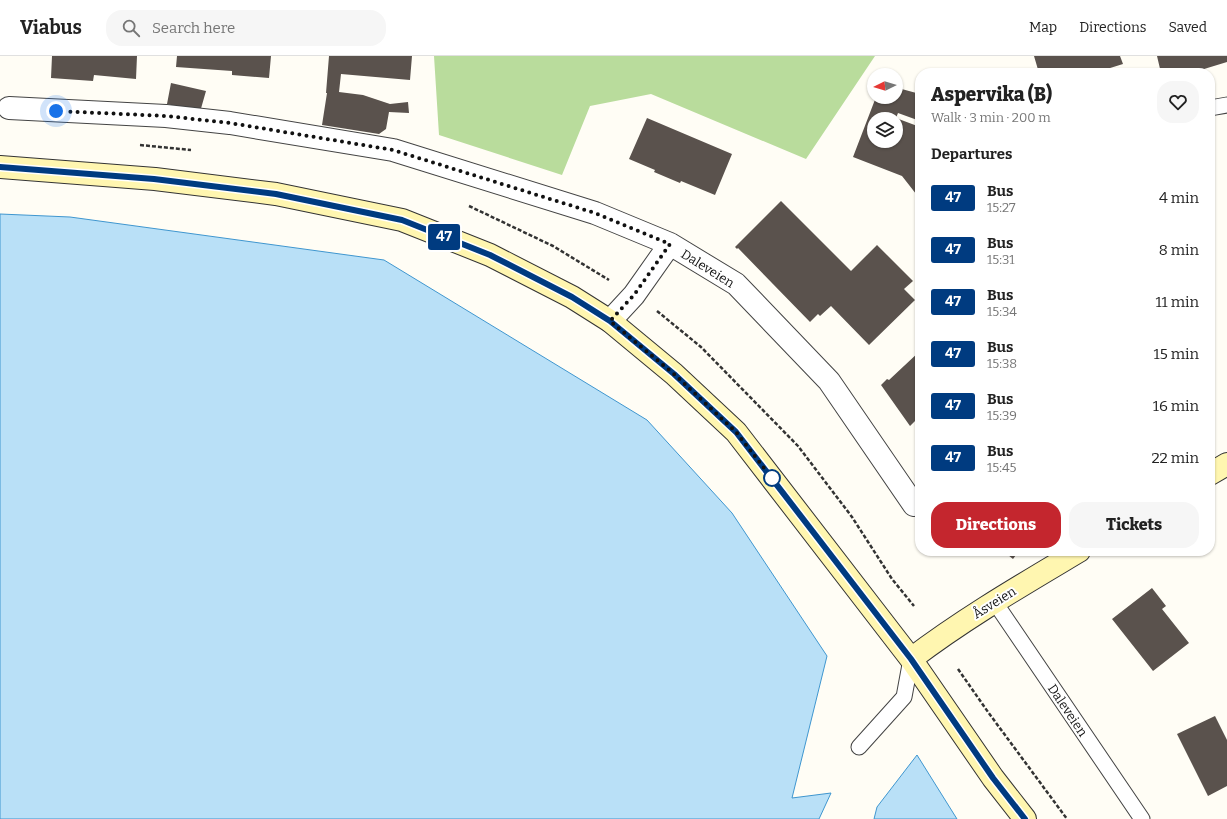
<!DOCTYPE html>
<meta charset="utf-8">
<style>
body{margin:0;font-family:Bitter,serif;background:#f6f6f6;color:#222;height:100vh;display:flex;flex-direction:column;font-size:15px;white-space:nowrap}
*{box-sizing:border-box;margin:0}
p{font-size:13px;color:#767676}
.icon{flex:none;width:22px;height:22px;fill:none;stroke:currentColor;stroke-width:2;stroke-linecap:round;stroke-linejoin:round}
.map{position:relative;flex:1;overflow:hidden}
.side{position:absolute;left:915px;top:12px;width:300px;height:488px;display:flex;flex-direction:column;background:#fff;border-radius:16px;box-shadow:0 1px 3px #0004}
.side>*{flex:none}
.badge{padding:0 8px;border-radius:3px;font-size:14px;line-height:26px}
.needle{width:26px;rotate:265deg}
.controls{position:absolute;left:867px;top:12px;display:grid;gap:8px}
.controls a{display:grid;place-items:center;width:36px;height:36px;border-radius:50%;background:#fff;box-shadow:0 1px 3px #0004;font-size:20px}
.you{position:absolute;width:20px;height:20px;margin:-10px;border:3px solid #fff;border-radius:50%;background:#1a73e8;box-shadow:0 0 0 6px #1a73e833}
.map>.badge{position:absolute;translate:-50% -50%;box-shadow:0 0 0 2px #fff}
h2{padding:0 16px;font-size:15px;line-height:36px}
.round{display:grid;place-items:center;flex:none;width:42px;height:42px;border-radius:16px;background:#f6f6f6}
.summary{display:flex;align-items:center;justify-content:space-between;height:68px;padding:0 16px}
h1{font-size:19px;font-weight:800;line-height:30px}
.primary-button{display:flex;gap:8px;margin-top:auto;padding:8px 16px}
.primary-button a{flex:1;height:46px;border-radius:16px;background:#c4262e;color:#fff;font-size:16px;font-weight:800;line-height:46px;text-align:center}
.primary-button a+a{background:#f6f6f6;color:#222}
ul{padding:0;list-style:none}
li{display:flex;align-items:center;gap:12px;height:52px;padding:0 16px}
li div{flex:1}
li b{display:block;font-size:15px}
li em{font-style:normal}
li .badge{min-width:44px;font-weight:700;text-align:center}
header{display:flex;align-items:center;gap:24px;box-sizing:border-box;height:56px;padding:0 20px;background:#fff;border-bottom:1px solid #e0e0e0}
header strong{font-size:19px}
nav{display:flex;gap:22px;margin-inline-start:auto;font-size:14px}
.search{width:280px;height:36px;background:#f6f6f6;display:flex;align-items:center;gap:10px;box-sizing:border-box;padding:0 14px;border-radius:16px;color:#767676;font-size:15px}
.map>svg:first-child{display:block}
.forest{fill:#b9dc9c}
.water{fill:#b9e0f7;stroke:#3f96cf}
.building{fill:#5a524d;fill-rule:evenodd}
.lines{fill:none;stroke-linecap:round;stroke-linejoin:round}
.lane-casing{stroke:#444;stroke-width:17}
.street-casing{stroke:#444;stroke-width:24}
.secondary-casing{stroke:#333;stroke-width:24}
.path{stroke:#333;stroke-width:2.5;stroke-dasharray:4 2;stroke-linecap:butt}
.lane{stroke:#fff;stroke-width:15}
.street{stroke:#fff;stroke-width:22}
.secondary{stroke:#fff6b0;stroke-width:22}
.line-casing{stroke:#fff;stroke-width:9}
.line{stroke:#003b80;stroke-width:6}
.walk{stroke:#111;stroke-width:4;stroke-dasharray:0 7.2}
.stop-dot{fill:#fff;stroke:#003b80;stroke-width:2}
.labels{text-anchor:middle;stroke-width:4;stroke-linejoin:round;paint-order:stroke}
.street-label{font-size:13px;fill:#111;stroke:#fff}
</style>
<header>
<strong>Viabus</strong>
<div class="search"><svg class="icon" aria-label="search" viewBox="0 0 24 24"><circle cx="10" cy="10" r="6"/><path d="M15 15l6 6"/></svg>Search here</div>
<nav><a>Map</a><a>Directions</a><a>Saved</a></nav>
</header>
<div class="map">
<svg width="1227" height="763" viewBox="0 0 1227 763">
<rect width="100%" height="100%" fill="#fffdf5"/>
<path class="forest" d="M434,0h441l-69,103 -155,-65 -61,12 -28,69 -123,-40z"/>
<path class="water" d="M0,158l70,3 314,43 263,160 85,93 95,143 -35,142 39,-5 -12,26h-819z
M917,699l40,64h-83l3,-12z"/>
<path class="building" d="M52,0h85l-1,23 -42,-4 -1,6 -42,-3z
M177,0h94l-2,22 -37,-3v-4l-56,-4z
M329,0h83l-2,24 -69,-6 -2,18 24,3 27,9 18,-2 1,11 -20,-1 -3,17 -7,5 -57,-9 5,-32h-1z
M1034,0h86l3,8 -29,9h-55z
M1157,0h70v6l-36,11h-30z
M171,27l35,8 -6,21 -33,-8z
M898,32l22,6v27l-22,-8 -2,5 24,9v72l-18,-23 -49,-19 23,-60h20zM896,62v23h-22v-22z
M647,62l85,36 -17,41 -34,-14 -1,2 -26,-11 1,-2 -26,-11z
M781,145l70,70 26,-26 36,36 -9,8 11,11 -46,45 -38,-39 -11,10 -2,-2 -8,8 -72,-74 -1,1 -2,-2z
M920,295v68l-2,2 -2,-1 -6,6 -29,-41 6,-6 2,1z
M1003,495h16l-6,8z
M1152,532l14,18 -4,3 27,34 -36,28 -41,-52z
M1215,660l12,24v46l-19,10 -31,-62z"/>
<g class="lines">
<g class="lane-casing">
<path id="lane" d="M1210,52l17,-3
M994,545l148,218
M859,691l45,-50 7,-38"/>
</g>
<g class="street-casing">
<path id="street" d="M9,52l157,8 64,7 163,27 202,63 75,31 66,40 93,97 85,124
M610,265l24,-26 36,-51"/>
</g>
<g class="secondary-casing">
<path id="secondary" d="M0,111l155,12 121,15 126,26 88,35 82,42 38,24 64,53 62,58 175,227 82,119 32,41
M1210,418l17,-10
M911,603c54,-41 111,-74 168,-108"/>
</g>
<path class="path" d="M140,89l51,5
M469,150l84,40 56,34
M657,255l44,36 97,99 54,71 40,62 22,27
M958,613l30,43 79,107"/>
<use href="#lane" class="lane"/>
<use href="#street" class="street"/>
<use href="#secondary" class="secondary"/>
</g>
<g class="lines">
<g class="line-casing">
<path id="line" d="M0,111l154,12 122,15 126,26 88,35 82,42 38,24 64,53 62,58 175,227 82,119 32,41"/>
</g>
<use href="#line" class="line"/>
<path class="walk" d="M56,55l110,5 64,7 163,27 202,63 75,31 -36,51 -24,26 64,53 62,58 39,50 -3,-4"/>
</g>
<circle class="stop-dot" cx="772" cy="422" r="8"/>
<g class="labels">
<g class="street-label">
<text transform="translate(708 212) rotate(32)" y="5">Daleveien</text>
<text transform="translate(994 546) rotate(-32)" y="5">Åsveien</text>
<text transform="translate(1068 654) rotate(56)" y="5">Daleveien</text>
</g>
</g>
</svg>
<div class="controls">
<a><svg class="needle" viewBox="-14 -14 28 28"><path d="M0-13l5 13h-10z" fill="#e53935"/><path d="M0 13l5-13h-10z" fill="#767676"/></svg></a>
<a><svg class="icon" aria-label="layers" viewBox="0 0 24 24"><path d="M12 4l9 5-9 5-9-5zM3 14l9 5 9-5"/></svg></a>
</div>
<div class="you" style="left:56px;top:55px"></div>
<b class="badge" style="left:444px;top:181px;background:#003b80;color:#fff">47</b>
<section class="side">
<div class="summary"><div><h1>Aspervika (B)</h1><p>Walk · 3 min · 200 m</p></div><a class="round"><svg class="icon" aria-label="heart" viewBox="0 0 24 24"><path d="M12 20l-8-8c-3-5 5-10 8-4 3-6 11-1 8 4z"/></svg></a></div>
<h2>Departures</h2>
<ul>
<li><span class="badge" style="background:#003b80;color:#fff">47</span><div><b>Bus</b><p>15:27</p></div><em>4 min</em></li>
<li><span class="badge" style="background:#003b80;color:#fff">47</span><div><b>Bus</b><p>15:31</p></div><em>8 min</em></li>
<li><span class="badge" style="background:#003b80;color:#fff">47</span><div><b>Bus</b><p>15:34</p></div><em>11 min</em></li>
<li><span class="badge" style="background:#003b80;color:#fff">47</span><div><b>Bus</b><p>15:38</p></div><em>15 min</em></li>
<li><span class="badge" style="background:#003b80;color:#fff">47</span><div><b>Bus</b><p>15:39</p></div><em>16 min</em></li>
<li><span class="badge" style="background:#003b80;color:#fff">47</span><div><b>Bus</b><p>15:45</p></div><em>22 min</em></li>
</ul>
<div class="primary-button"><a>Directions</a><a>Tickets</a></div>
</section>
</div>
